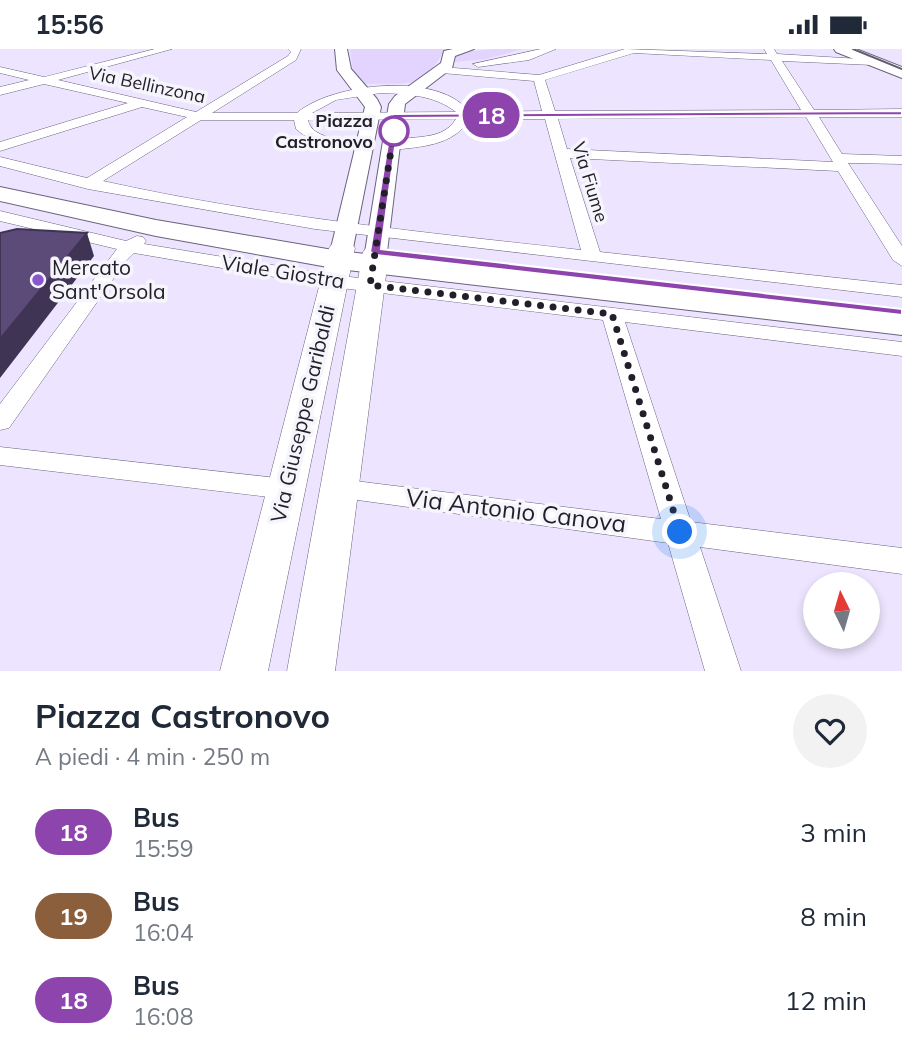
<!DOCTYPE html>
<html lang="it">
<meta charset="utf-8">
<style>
body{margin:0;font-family:Mulish,sans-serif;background:#f2f2f3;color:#1f2937;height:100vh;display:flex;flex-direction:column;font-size:26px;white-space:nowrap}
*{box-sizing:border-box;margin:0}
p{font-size:23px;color:#747a83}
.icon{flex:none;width:38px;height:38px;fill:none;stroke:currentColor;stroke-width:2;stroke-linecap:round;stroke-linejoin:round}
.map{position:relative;height:622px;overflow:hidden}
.details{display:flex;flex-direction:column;background:#fff;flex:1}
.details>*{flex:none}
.badge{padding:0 14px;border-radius:23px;font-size:24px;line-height:46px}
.needle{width:46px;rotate:355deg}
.tools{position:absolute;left:803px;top:523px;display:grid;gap:14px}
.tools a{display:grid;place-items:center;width:77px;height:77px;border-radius:50%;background:#fff;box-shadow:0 4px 10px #0003;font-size:35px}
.you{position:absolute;width:35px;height:35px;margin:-18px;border:5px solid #fff;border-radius:50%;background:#1a73e8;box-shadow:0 0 0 10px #1a73e833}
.map>.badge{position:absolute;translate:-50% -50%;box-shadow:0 0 0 4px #fff}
.round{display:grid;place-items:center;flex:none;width:74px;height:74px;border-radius:37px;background:#f2f2f3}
.headline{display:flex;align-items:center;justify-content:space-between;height:119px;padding:0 35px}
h1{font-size:33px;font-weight:700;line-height:52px}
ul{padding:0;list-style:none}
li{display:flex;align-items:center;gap:21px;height:84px;padding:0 35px}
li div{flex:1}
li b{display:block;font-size:26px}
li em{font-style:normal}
li .badge{min-width:77px;font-weight:700;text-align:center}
.status{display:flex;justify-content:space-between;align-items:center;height:49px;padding:0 35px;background:#fff;direction:ltr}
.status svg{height:19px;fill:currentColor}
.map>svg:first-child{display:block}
.green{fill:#e2d4ff}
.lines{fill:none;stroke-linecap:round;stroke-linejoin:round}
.minor-casing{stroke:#6c627e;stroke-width:1}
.tertiary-casing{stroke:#6c627e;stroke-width:2}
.secondary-casing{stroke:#6c627e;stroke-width:1}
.primary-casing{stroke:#6c627e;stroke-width:2}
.minor{fill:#fff;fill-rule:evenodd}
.tertiary{fill:#fff;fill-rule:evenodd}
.secondary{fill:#fff;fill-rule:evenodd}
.primary{fill:#fff;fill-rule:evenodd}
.tram{stroke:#625d6d;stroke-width:2}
.shaded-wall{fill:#403455}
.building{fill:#5c4b79;stroke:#403455;stroke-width:2}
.line{fill:#8e44ad;stroke:#fff;stroke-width:2}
.walk{stroke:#221f2a;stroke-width:7;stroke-dasharray:0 12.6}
.stop-dot{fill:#fff;stroke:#8e44ad;stroke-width:3.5}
.poi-dot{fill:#8956cf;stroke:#f7f5fc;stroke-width:2.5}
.labels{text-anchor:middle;stroke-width:7;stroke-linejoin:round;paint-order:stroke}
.far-street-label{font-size:18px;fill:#221f2a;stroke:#f7f5fc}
.far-stop-label{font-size:18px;font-weight:bold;fill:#221f2a;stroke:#f7f5fc;text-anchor:end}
.poi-label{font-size:21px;fill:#221f2a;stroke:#f7f5fc;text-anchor:start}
.street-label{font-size:21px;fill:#221f2a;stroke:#f7f5fc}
.near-street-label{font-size:24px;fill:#221f2a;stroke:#f7f5fc}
</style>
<div class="status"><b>15:56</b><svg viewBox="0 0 49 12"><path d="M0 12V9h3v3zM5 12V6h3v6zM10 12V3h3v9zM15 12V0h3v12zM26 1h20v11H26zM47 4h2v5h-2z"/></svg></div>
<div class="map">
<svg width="902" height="622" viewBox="0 0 902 622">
<rect width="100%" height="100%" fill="#ede5ff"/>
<path class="green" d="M350,0h104l-12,5c-21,38 -39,28 -77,30l-12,-11z
M494,0h29l-37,10 -32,3 2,-6 9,-4z"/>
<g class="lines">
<g class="minor-casing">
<path id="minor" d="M155,0h17l-114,31 138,32 92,-56 3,-4 -3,-3h13l-5,11 -84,53h85c34,-30 143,-42 172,-1l73,-1 -8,-30 -92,-8 -6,-3 6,-3 97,8 86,-26 142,5 -3,-5h10l3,5 100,6v4l-4,1 -91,-4 32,49 88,-1v8h-83l23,37 60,2v8l-54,-1 54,83v20l-9,-6 -55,-89 -268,-13 30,94 302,33v12l-587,-68 -227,-40 -88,-23v-9l87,21 100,-61 -45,-10 -142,44v-9l128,-39 -84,-19 -44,11v-8l29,-7 -29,-7v-6l44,10zM634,4l137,7 30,50 -246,1 -10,-31zM381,44c27,1 53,2 75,19l-144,1 24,-13zM806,68l27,45 -266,-13 -9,-30zM456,70c-16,27 -54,12 -71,27l7,4c27,-3 63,-4 77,-31h76l36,131c-160,-18 -321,-34 -478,-69l98,-61h93l2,9c19,17 44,19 68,21l5,-1v-6c-17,-4 -57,-1 -61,-23z
M541,0h15l-27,11 -51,7 -5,-3z
M0,162l126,30 11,-5 6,1 3,4 -2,3 189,31 569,67v14l-277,-34 66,200 211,26v26l-202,-27 41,124h-36l-37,-128 -339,-47 -4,-7 4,-7 10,-3 322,40 -58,-199 -270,-33 -199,-34 -9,9 -116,166 -9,2v-26l117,-155 -117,-28z
M0,398l286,32 10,3 4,7 -4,7 -10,3 -286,-34z"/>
</g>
<g class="tertiary-casing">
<path id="tertiary" d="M335,0h12l4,20 26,30 4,8 -28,141 -3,5h-16l-3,-5 34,-141 -28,-37z
M453,0h21l-19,7 -3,12 -47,36 -18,148 -3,5h-16l-3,-5 24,-148 6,-8 46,-33 3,-12z"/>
</g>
<g class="secondary-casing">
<path id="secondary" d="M342,191l9,3 4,5 -87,423h-48l109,-423 4,-5z
M376,195l9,3 4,5 -54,419h-48l76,-419 4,-5z"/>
</g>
<g class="primary-casing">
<path id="primary" d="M834,0h22l46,18v11l-66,-26z
M0,138l156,33 183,31 563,64v20l-563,-66 -183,-33 -156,-35z"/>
</g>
<use href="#minor" class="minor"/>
<use href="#tertiary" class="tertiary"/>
<use href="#secondary" class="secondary"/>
<use href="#primary" class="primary"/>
<path class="tram" d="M853,0l49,20"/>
</g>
<path class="shaded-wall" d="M87,184l7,23 -94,122v-39z"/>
<path class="building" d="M17,180l70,4 -87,106v-106z"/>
<path class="line" d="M902,62v4l-503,3 -18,131 521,60v6l-526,-60 -6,-3 23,-138z"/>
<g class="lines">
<path class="walk" d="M394,82l-24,154 242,29 68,218"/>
</g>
<circle class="stop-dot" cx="394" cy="82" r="14"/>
<circle class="poi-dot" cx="38" cy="231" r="7"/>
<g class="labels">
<g class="far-street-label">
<text transform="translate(147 36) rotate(12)" y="6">Via Bellinzona</text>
<text transform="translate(590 133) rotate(73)" y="6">Via Fiume</text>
</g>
<g class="far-stop-label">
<text x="373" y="78">Piazza<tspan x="373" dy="21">Castronovo</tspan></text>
</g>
<g class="poi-label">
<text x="52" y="226">Mercato<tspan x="52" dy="24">Sant'Orsola</tspan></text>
</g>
<g class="street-label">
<text transform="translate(283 223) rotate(9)" y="7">Viale Giostra</text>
<text transform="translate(303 365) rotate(-77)" y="7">Via Giuseppe Garibaldi</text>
</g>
<g class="near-street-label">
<text transform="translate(516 462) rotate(7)" y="8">Via Antonio Canova</text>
</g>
</g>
</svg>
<div class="tools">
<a><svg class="needle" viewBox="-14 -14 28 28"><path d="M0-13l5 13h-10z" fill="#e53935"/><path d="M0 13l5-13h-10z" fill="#747a83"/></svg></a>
</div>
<div class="you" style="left:680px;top:483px"></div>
<b class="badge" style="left:491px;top:66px;background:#8e44ad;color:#fff">18</b>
</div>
<section class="details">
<div class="headline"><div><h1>Piazza Castronovo</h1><p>A piedi · 4 min · 250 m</p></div><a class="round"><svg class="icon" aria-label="heart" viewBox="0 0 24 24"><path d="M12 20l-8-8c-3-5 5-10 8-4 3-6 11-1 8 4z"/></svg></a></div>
<ul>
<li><span class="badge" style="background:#8e44ad;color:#fff">18</span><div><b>Bus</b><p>15:59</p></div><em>3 min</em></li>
<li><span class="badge" style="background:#8b5e3c;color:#fff">19</span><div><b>Bus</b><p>16:04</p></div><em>8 min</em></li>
<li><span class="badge" style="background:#8e44ad;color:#fff">18</span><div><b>Bus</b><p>16:08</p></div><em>12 min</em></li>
</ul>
</section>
